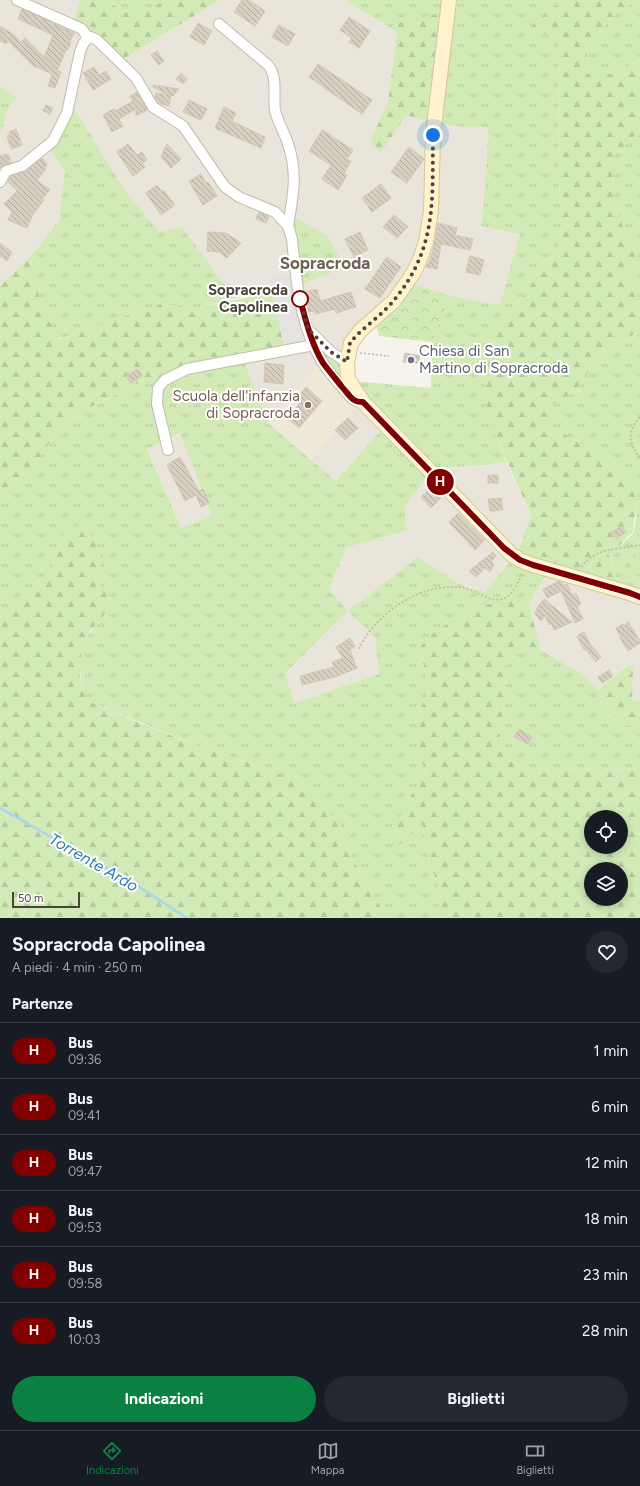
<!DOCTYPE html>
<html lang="it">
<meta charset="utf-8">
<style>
body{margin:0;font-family:Figtree,sans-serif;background:#242831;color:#f1f3f6;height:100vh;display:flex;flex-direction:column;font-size:15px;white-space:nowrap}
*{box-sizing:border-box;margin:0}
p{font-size:13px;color:#9ea1a6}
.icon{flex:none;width:22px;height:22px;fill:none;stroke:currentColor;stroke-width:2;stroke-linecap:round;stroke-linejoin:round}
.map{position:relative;height:918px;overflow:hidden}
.side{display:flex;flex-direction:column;background:#171b24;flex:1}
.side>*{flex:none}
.badge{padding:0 8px;border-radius:13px;font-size:14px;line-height:26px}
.controls{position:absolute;left:584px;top:810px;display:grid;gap:8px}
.controls a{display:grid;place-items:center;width:44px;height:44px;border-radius:50%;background:#171b24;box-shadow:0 2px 10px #0003;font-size:20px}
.scale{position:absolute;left:12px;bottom:10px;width:68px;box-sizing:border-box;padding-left:4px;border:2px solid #4b4439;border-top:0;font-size:11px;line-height:14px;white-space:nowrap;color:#4b4439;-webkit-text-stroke:3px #fff;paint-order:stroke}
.you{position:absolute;width:20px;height:20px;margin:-10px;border:3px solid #fff;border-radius:50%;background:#1a73e8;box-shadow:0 0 0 6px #1a73e833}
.map>.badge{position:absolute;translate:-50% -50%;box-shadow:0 0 0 2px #fff}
h2{padding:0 12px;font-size:15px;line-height:36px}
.round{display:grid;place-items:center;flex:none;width:42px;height:42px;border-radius:21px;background:#242831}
.overview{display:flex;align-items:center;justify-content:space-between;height:68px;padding:0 12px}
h1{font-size:19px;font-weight:700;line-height:30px}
.button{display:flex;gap:8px;margin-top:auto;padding:8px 12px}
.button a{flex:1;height:46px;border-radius:24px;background:#0b8043;color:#fff;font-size:16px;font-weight:700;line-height:46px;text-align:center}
.button a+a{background:#242831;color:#f1f3f6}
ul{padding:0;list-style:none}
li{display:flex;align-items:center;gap:12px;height:56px;padding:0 12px;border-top:1px solid #363941}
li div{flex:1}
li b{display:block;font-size:15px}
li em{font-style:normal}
li .badge{min-width:44px;font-weight:700;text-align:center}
.tabs{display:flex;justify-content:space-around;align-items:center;height:56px;border-top:1px solid #363941;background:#171b24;font-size:11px;color:#9ea1a6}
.tabs a{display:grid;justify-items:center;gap:2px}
.tabs .on{color:#0b8043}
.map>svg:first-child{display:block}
.residential{fill:#eae5da}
.education{fill:#efe8d6}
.grass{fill:url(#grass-tufts);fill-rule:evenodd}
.forest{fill:url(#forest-firs);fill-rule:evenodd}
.park{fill:url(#park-crowns)}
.parking{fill:#e5e3e0}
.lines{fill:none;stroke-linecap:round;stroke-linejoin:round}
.stream{stroke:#a9d4f2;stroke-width:2.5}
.building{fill:url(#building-back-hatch);stroke:#d3c7b4}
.street-casing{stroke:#c2bbae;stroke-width:12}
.secondary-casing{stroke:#d6c79b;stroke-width:16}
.path{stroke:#c4b79f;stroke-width:1.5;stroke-dasharray:2 2;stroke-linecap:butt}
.street{stroke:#fff;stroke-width:10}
.secondary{stroke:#fff3cd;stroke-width:14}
.line-casing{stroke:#fff;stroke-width:9}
.line{stroke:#800000;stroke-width:6}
.walk{stroke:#4b4439;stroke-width:4;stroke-dasharray:0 7.2}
.stop-dot{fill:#fff;stroke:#800000;stroke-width:2}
.worship-dot{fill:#6b7280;stroke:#fff;stroke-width:1.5}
.education-dot{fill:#8d6e63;stroke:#fff;stroke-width:1.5}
.labels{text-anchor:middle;stroke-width:4;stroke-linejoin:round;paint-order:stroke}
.stop-label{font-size:15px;font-weight:bold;fill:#4b4439;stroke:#fff;text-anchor:end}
.worship-label{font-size:15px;fill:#5b616d;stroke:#fff;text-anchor:start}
.education-label{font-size:15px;fill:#785e54;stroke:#fff;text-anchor:end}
.water-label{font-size:16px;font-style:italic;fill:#2e7ab2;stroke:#fff}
.quarter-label{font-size:17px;font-weight:bold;fill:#6e6250;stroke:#fff}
</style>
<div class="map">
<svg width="640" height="918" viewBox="0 0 640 918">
<defs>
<pattern id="grass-tufts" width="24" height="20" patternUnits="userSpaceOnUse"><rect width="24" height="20" fill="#d2eab5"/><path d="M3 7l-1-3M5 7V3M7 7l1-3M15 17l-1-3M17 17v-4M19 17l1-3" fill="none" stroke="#b6ca9c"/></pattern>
<pattern id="forest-firs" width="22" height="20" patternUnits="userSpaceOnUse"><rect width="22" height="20" fill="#d2eab5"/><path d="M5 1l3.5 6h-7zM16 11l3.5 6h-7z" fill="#b6ca9c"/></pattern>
<pattern id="park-crowns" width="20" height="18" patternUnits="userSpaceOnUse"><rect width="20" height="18" fill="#d2eab5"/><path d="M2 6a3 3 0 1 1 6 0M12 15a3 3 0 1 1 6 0" fill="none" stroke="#b6ca9c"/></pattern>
<pattern id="building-back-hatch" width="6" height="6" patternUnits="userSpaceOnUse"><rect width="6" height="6" fill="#d8cfc1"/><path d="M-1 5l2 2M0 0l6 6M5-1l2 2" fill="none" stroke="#b1aa9e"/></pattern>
</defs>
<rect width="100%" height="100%" fill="#f6f3ec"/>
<path class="residential" d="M0,0h80l-6,21 17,11 31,28 98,-60h125l52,32 -9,70 -18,40 11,11 25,-38 32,10 50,3 -2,48 34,58 -20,71 -49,-9 -41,-12 -59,54 -1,29 -45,-24 14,22 -51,58 -26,-68 62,-13 -11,-54 52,-21 -18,-30 -41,-24 3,60 -20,5 3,14 -35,6 -24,-28 -53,-38 -34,-40 -54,-87 -23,44 16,22 -6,50 -29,36 -30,29v-151l8,-26 8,-12 -16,-11z
M359,405l24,23 -47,53 -25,-22z
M181,433l31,83 -31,12 -34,-80z
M507,463l24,52 -13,37 -32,40 -23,-6 -45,-29 -43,80 4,37 -84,29 -10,-28 63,-64 -19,-21 17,-42 61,-18 -2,-23 28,-38z
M546,574l80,21 14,10v96l-8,-1 -5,-35 -29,25 -16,-16 -41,-24 -12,-46z"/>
<path class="education" d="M319,365l40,40 -48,54 -43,-36z"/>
<path class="grass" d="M110,0h55c-5,3 -9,7 -14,8 -14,6 -33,6 -41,-8z
M345,0h216l-3,4 -28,24 28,9 1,144 4,58 -40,57 -29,36 -4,90 17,41 -74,6 -28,38 2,23 -61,18 -17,42 19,21 70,-54 45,29 22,6 33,-40 28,22 -17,30 -17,-3 -92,46 9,45 -12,23v32l8,23 -12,24 -15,51 24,-21 7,38 10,26v30h-51l-18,-28 -22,-40 -8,-25 -79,-59 -56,-17 -119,-49c-8,-34 -12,-53 14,-79l-4,-41 7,-25 -40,-20 -14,37 -30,28 -19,14v-122l33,-25 20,-29 26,-25 78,-39 85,-19 26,68 68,58 47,-53 -64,-63 -15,-23 46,25 2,14 79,7 1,-46 19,-46 49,9 20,-71 -39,-8 5,-50 2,-48 -50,-3 -40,-102 -1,9zM180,433l32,83 -31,12 -34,-79zM348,611l27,26 4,37 -84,29 -10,-29z
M636,0h4v59l-26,15h-29l3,-29 23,-27z
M0,86l16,11 -8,12 -8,26z
M72,105l54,87 34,40 22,-5 31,43 24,28 -40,10 -36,-4 -102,35 -18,-36 -11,-46 29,-36 6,-50 -16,-22z
M640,134v167l-4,-1 -7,-25 8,-22c-20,-34 -26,-56 -25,-95l21,-21z
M286,212l41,24 18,31 -52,21 -4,-15z
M640,330v220l-6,4 -3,11 9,8v32l-14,-10 -10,-3 -2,-27 -6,-11c7,-5 23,-16 26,-23 3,-10 2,-31 2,-42l-37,-34 -51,-31v-17l17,-9 16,-14 17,-27z
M541,650l41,24 16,16 3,14 24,20 15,4v41l-40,-1 -65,6 -26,-14 -11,-27 8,-35 -1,-31 12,-16z"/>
<path class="forest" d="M80,0h30l3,5 13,7 25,-4 14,-8h55l-98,60 -31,-28 -17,-11z
M561,0h75l-25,18 -23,27 -3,29h29l26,-15v75l-7,3 -21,21c-1,39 5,61 25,95l-8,22 7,24 4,2v29l-42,27 -17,27 -16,14 -17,9v17l51,31 24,18 13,16v18l-3,24 -14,15 -11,8c8,15 10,21 8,38l-98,-40 13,-37 -41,-92 -7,-50 11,-41 29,-36 40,-57 -4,-58 -1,-144 -29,-9 29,-24z
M452,10l-14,115 -32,-10 -25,38 -11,-11 18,-40 10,-79z
M30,257l11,46 18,36 102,-35 36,4 75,-16 12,54 -127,28 -78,39 -26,25 -20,29 -33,25v-206z
M83,522l20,33 -7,25 17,19 -13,22 -10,10 -9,19 -1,25 6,25 49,21 70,28 56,17 42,19 37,40 8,25 22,40 18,28h-388v-304l19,-14 30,-28 14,-37z
M640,550v23l-9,-7 3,-12z
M512,601l17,3 12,46 -24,1 -12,16 1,31 -8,35 11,27 26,14 65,-6 40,1v149h-201v-30l-10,-26 -7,-38 -24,22v-26l27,-50 -8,-23v-32l12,-23 -9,-45 17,-17 40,-24zM591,817h30v30h-30zM591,869h30v30h-30z
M628,665l5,2 -1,33 8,1v27l-15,-4 -24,-20 -3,-14z"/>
<path class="park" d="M410,283l41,13 -19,46 -53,-6 -3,-13z"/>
<path class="parking" d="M289,273l15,69 -20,4 -15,-68z"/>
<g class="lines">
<path class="stream" d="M0,808l133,75 54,35"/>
</g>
<path class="building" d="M242,0h7l16,11 -10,15 -21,-14z
M22,9l52,24 -4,9 1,1 -4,8 -1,-1 -9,21 4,1 -6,16 -7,-2 4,-12 -20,-9 -24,-24 -2,3 -6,-3v-15l13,8 8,8 4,-4 19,19 9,-22 -35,-16z
M349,17l21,14 -11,17 -10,-6 3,-4 -12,-8z
M198,23l14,8 -8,14 -14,-8z
M279,25l16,9 -7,12 -16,-9z
M157,51l7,10 -5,4 -8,-10z
M318,64l54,36 -10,14 -53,-37z
M94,67l5,8 7,-4 5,8 -18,11 -10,-17z
M181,73l6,6 -4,5 -7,-5z
M153,85l26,4 -6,7 -2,-1 -2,11 -8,-2 -3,-2 -3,-5 1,-4 13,2 -16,-8z
M137,92l10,18 -11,6v-7l-17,10 4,7 -11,6 -9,-17 11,-6 1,2 18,-10 -3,-5z
M189,100l18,9 -6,11 -18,-8z
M46,105l7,3 -3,6 -7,-3z
M224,107l12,6 -4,8 33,16 -4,11 -46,-20z
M16,129l6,16 -11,4 -4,-13 3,-1 -1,-3z
M322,130l31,20 -6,9 4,2 -7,12 3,2 -9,15 -16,-11 9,-14 -22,-14z
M128,144l9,11 5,-3 5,8 -5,3 3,4 -12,9 -16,-24z
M167,144l14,15 -10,9 -10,-11z
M409,147l15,12 -17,24 -16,-11z
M8,154l3,9 -7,2 -4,3v-12z
M42,158l5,6 -2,4 1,1 -9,11 13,10 -8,9 2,1 -11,14 -6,14 -19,-8 4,-8 -8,-8 13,-13 -9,-9 2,-6 16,-5z
M201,174l5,9 2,-1 9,14 -14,9 -14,-24z
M381,184l10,14 -19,14 -10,-14z
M157,185l5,7 2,-1 11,14 -14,10 -15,-22z
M259,212l10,5 -3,6 -10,-4z
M394,215l14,12 -11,11 -14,-11z
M438,223l19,5 -2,7 18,4 -3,11 -29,-6 -4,25 -11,-2 4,-7 4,-15z
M208,232l18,1 15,10 -14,15 -8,-6 -12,-1z
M360,232l8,18 -14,7 -9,-18z
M0,243l12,9 -5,9 -7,-5z
M470,256l14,4 -4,15 -14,-3z
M387,257l14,10 -21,31 -15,-9z
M317,289l3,12 31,-9 5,15 -20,6 -1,-4 -20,5 -1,-3 -5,1 -4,-20z
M405,353l15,3 -2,7 -15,-1z
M265,363l19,2 -1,19 -19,-2z
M138,369l4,7 -11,7 -5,-7z
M306,387l16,14 -23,27 -12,-10 15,-17 -4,-4z
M348,418l10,10 -13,12 -10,-10z
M180,457l19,34 4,-2 6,14 -8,4 -5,-12 -11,6 -18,-36z
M488,475h10v8h-10z
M431,488l10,10 -10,10 -10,-11z
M501,498l2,12 -13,1 -2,-12z
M458,513l27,27 -10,10 -26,-28z
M621,526l5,6 -9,7 -5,-7z
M493,552l3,4 -5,6 3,3 -4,7 -5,-4 -9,9 -7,-6z
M559,581l3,1 1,3 4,-1 5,11 4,-2 5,11 -4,2 6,13 -8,4 -14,-32 -14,7 -4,-9z
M544,599l28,23 -18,8 -2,-6 -3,1 -4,-10 -4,6 -6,-7 3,-8z
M628,622l12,19v2l-12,8 -8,-13 1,-1 -5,-9 7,-4 1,2z
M584,632l6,12 11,13 -5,5 -10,-12h-2l-7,-14z
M350,638l5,8 -5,4 7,18 -22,9 -33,8 -2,-9 34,-9 -2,-5 11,-4 -7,-11z
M609,670l4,6 -11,7 -4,-6z
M519,729l13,8 -4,7 -14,-7z"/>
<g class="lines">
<g class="street-casing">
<path id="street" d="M17,0l65,29 6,9
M219,24l49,41c10,11 5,31 7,45 2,11 10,23 13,34 10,29 5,53 0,82
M0,182l6,-11 16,-5 31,-25 14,-28 13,-61 3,-8 5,-6 3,-1 6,3 39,38 17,29 30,19 42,61 14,10 36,15 13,14 4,13c4,41 8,88 31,124 5,8 11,15 17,22 7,7 12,18 23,17
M312,333l19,19 16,10
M168,450l-11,-46 1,-16 7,-8 22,-11 127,-24"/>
</g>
<g class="secondary-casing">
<path id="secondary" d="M449,0l-16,135 -2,76 -5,31 -6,17 -6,13 -20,29 -33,29 -10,13 -4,19 1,17 15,23 148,152 9,6 13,5 96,28 11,4"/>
</g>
<path class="path" d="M360,353l29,3
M640,417c-14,16 -11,25 0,42
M581,567c17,-21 37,-17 59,-22
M359,649c16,-36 65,-69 106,-61 12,3 25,15 37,11 11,-3 16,-17 21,-26"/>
<use href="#street" class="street"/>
<use href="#secondary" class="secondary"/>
</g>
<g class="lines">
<g class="line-casing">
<path id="line" d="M300,299c6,22 11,44 23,64 6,8 13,16 19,24 7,7 10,16 21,15l141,146 16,12 13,5 97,28 10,4"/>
</g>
<use href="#line" class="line"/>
<path class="walk" d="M300,299l8,30 23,23 16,10 3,-19 5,-6c13,-13 29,-24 40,-38 43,-53 37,-101 38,-164"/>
</g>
<circle class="stop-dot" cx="300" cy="299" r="8"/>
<circle class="worship-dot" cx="411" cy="360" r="4"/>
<circle class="education-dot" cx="308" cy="405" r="4"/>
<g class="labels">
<g class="stop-label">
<text x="288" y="295">Sopracroda<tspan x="288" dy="17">Capolinea</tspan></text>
</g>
<g class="worship-label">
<text x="419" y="356">Chiesa di San<tspan x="419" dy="17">Martino di Sopracroda</tspan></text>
</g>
<g class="education-label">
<text x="300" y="401">Scuola dell'infanzia<tspan x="300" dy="17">di Sopracroda</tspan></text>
</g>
<g class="water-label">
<text transform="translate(94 862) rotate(30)" y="6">Torrente Ardo</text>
</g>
<g class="quarter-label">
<text x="325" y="269">Sopracroda</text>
</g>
</g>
</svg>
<div class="controls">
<a><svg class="icon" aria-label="locate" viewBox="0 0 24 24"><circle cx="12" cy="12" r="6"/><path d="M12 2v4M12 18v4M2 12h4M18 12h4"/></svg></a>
<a><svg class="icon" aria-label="layers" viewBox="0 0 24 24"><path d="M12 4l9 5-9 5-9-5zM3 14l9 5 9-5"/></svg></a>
</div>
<div class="scale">50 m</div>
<div class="you" style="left:433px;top:135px"></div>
<b class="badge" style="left:440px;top:482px;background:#800000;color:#fff">H</b>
</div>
<section class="side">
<div class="overview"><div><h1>Sopracroda Capolinea</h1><p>A piedi · 4 min · 250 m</p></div><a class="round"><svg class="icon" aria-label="heart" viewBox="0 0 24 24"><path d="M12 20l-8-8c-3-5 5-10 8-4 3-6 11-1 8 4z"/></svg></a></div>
<h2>Partenze</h2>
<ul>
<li><span class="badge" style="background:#800000;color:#fff">H</span><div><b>Bus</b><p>09:36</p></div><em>1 min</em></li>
<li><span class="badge" style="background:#800000;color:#fff">H</span><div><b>Bus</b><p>09:41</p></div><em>6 min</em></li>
<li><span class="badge" style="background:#800000;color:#fff">H</span><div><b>Bus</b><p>09:47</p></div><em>12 min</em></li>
<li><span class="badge" style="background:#800000;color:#fff">H</span><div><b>Bus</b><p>09:53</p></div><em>18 min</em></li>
<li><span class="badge" style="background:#800000;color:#fff">H</span><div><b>Bus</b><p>09:58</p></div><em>23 min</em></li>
<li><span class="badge" style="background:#800000;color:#fff">H</span><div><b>Bus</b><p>10:03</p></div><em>28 min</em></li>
</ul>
<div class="button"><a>Indicazioni</a><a>Biglietti</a></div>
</section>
<nav class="tabs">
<a class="on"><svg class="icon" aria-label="directions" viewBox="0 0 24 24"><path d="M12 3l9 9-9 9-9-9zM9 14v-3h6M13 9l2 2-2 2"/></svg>Indicazioni</a>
<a><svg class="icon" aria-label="map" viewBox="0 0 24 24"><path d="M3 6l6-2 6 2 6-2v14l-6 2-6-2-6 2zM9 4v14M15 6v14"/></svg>Mappa</a>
<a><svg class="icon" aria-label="tickets" viewBox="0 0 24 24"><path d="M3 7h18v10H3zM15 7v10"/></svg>Biglietti</a>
</nav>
